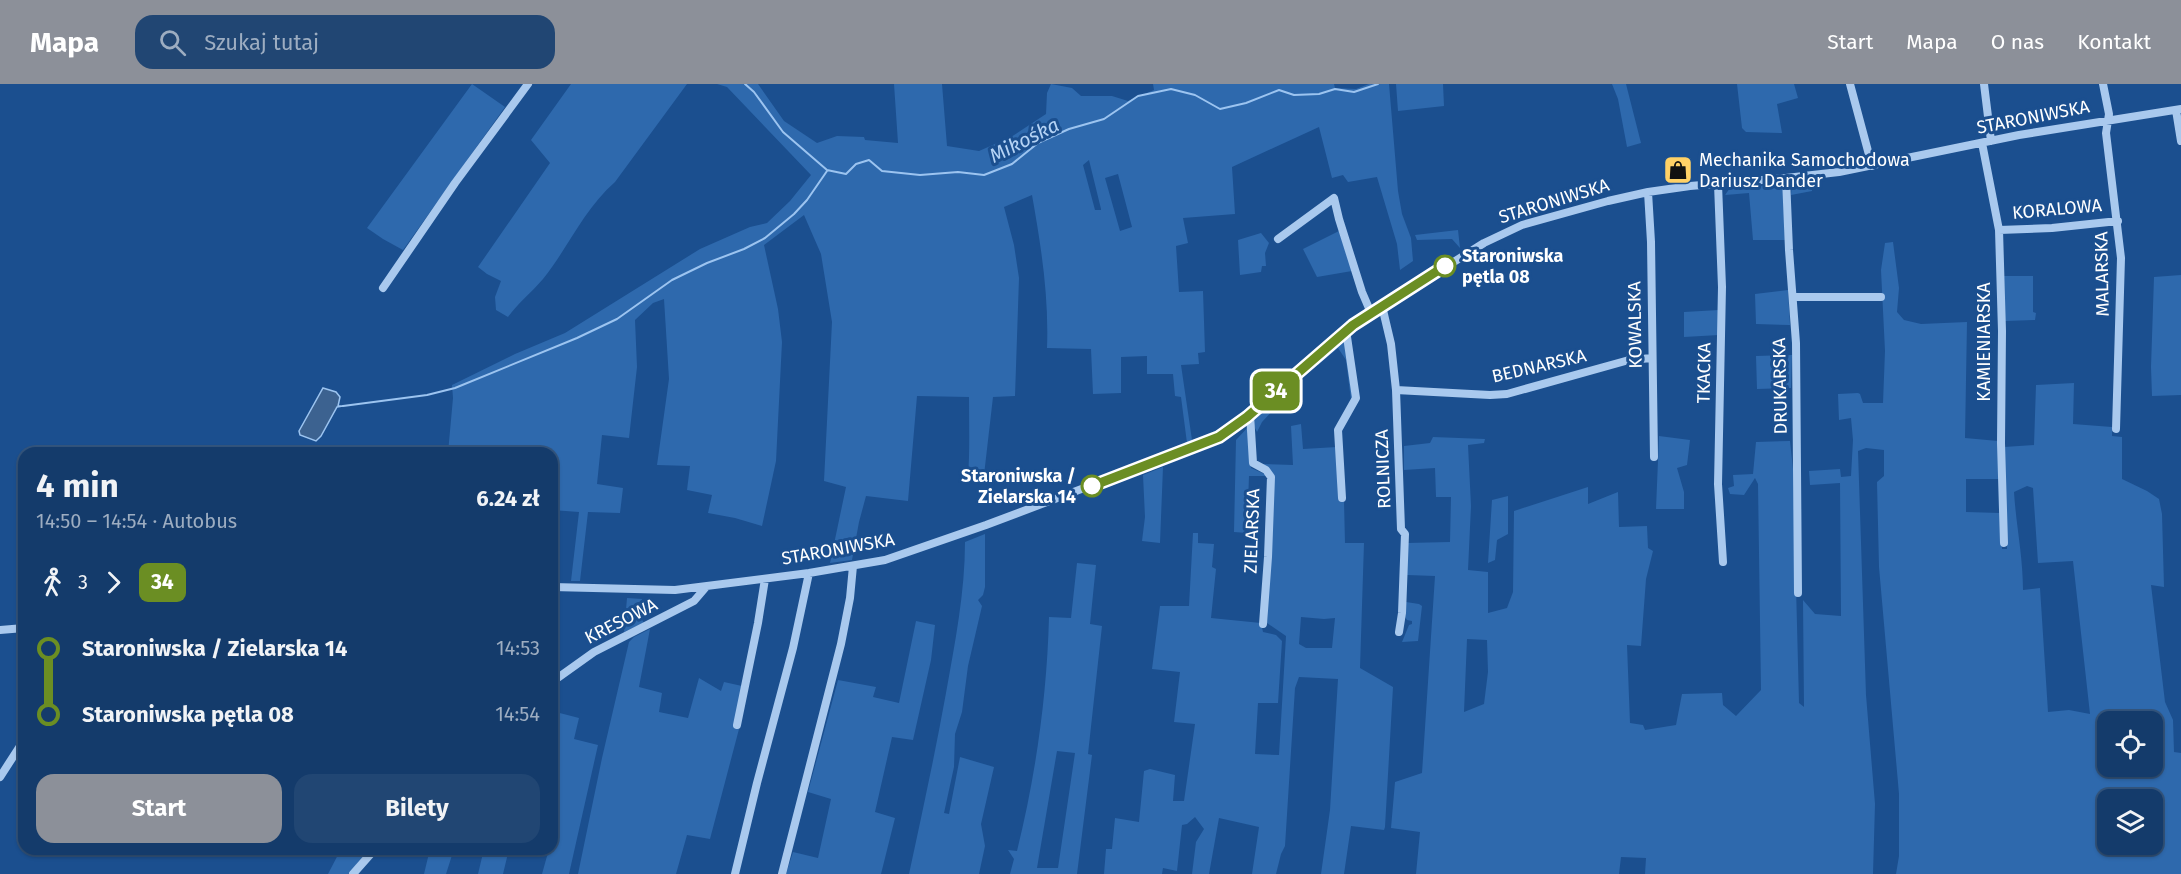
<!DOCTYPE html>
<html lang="pl">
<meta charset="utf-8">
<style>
body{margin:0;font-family:"Fira Sans",sans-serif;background:#214673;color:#f1f3f6;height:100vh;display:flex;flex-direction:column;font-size:22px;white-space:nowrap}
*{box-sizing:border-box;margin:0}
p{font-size:20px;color:#9dadc1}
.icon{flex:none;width:33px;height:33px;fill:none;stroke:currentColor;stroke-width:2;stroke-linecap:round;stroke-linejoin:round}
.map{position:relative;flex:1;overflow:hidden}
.drawer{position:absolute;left:18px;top:363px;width:540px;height:408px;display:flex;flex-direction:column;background:#143b6b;border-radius:18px;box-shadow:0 2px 4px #0004,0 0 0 2px #33557e}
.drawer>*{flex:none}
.badge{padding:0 12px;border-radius:9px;font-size:21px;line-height:39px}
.fabs{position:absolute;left:2097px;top:627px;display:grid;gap:12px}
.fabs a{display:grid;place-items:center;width:66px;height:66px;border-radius:12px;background:#143b6b;box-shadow:0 2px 4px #0004,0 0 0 2px #33557e;font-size:30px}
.map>.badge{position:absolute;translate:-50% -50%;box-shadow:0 0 0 3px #fff}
.legs{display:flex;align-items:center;gap:9px;height:66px;padding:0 18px;font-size:20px}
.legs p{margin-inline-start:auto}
.summary{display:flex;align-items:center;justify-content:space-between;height:102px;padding:0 18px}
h1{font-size:33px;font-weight:700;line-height:45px}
.primary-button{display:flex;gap:12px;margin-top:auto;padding:12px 18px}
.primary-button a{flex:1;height:69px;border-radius:18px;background:#8c9099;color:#fff;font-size:24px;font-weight:700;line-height:69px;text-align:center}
.primary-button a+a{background:#214673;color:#f1f3f6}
ul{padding:0 18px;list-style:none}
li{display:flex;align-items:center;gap:21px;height:66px;font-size:22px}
li i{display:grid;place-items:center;width:9px;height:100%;margin:0 8px;background:currentColor}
li i::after{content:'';width:15px;height:15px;margin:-8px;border:4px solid;border-radius:50%;background:#143b6b}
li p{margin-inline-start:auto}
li:first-child i{background:linear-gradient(#0000 50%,currentColor 0)}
li:last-child i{background:linear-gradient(currentColor 50%,#0000 0)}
header{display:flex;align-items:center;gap:36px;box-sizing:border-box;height:84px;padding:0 30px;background:#8c9099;color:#fff}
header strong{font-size:28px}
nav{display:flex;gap:33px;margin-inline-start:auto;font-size:21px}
.search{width:420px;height:54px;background:#214673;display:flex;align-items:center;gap:15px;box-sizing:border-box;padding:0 21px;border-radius:18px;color:#9dadc1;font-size:22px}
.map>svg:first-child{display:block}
.green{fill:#2e69ad;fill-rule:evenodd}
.water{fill:#3c6290;stroke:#9cc4f0;stroke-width:1.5}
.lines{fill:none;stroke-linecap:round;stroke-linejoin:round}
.stream{stroke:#9cc4f0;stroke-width:2}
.minor{stroke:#a9c9ee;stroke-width:8}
.line-1-casing{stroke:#fff;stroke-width:14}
.line-1{stroke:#6b8e23;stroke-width:9}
.stop-1-dot{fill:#fff;stroke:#6b8e23;stroke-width:3}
.labels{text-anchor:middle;stroke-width:6;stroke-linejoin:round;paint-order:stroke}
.street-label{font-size:18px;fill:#fff;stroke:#1b4f8f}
.poi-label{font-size:18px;fill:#fff;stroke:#1b4f8f;text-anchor:start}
.stop-label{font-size:18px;font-weight:bold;fill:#fff;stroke:#1b4f8f;text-anchor:start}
.water-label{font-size:20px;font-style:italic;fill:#b5d3f5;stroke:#1b4f8f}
</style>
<header>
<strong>Mapa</strong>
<div class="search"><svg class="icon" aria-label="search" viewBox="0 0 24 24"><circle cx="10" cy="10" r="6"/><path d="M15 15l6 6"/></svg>Szukaj tutaj</div>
<nav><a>Start</a><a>Mapa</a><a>O nas</a><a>Kontakt</a></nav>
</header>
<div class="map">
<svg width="2181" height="790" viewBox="0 0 2181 790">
<rect width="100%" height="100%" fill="#1b4f8f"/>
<path class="green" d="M472,0l33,23 -102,143 -20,-11 -16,-11z
M571,0h116l-72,98c-31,27 -47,66 -72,97 -12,14 -25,24 -35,38l-12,-7 -1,-13 6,-16 -14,-7 -9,-7 72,-104 -19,-23z
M717,0h41l26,37 33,22 20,-7 27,1 1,3 33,3 -4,-59h48l5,62 32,5 32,-14 35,-23 1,-21 4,-9 21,4 9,8h31l16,5 26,-11 -1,-6h181l1,4 21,1 13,-5h20l9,107 4,23 9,24 2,23 -13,9 -3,-26 -20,-67 -29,5 -5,-7 -11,3 -13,-51 -87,40 3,47 -52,4 5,25 -12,3 3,46 24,-1 2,61 -7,1 1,11 -18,1 11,75 -5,3 -6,-46 -6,-1 -2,-22h-26v-18l-26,1v36l-28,1 -2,-45 -44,-1c2,-52 -6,-102 -15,-153l-28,12 10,38 5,33 -4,118 -22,1 -9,78 -16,2c2,-27 1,-53 1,-80l-52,-1 -9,105 -42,-5 -7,26 -7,38 -22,3 16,-76 -22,-6 8,-159 -11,-68 -17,-39 -40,30 14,64 4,33 -6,119 -14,65 -27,-8 -27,-5 4,-18 -25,-5 3,-24 -33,-1 12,-86 -5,-80 -11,4 -18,17 2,47 -8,71 -27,-3 -5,49 26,4 -3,25 -32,-1 -8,69h-9l8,-69 -27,-2v-57h-104l5,-55 -1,-13 63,-31 50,-21 135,-84 50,-22 17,-4 23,-22 21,-26 -84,-88zM1089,76l12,49v1h-6l-12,-45zM1118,90l14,53 -12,4 -15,-53z
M1396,0h47l1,22 -46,5z
M1612,0h14l15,59 -14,4 -9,-48z
M1737,0h57l4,14 -21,6 5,29 -36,-1 -4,-4z
M1813,96l-1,11 -21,4 1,-12z
M1772,101l3,2h8l2,53h-32l-4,-47 -24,2 5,-7z
M1458,146l2,18 -8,-9 -35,1 -2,-5z
M1339,147l13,40 -35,6 -14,-28z
M1261,149l8,10 -4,10 1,13h-4l-1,6 -21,3 -2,-35z
M1893,158l6,46 -2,24 7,8 17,4 46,-2 -2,116 33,3 1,38h-33v33l34,1 2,36h5l-3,-102 30,-2 2,-60 38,-2 -1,41 39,3v9l10,1v42l25,12 12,8 3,15 2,73 -13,-2 14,117 8,18 1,32 7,1v121h-285l3,-18v-62l-20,-227 -2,-85 7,-6v-26l-18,-2 -8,3 8,244 9,109 -2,70h-228l1,-16 -25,-1 -2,17h-203l4,-42 -29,-4 4,-46 27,-9 13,-197 -28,-1v-32l43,-1 1,-45h-15l-1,-29 -31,2v-24l26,-3 3,-6 52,2 -1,4 -16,2 3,61 -3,64 20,2v41l19,-5 6,-16 1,-81 74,-24v17l30,-12 1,35 28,-1 1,22 5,3 -7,28 -5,67 -14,-1 3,78 13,2 2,5 31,-5 6,-31 40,-1 1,12 13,11 25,-26 -3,-206 -3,-6 -11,17 -14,-1 -2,-6 6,-2 -1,-11 20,-1 3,-32 34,-1 3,28 6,234 5,4 -1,-107 12,14 26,2 -1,-133 -30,2 -1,-14 31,-2 1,8 10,-1 2,-36 -2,-22 -12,2 -1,-26 20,-1 2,1 3,9h20l2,-52 -4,-81 4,-27zM2027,402l6,2 5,75 35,-2 17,153 -21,-4 -21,2 -8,-124 -17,2c0,-34 -7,-65 -9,-98zM1467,555l20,1 1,32 -4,32 -20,8zM2108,638h44v44h-44zM2108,716h44v44h-44z
M2181,191v120l-29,1 -1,-29 3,-90z
M2004,192h29v36l3,1 -1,7 -30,1z
M1788,206l2,35 -34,-1 -1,-30z
M1719,226v25l-35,2v-25z
M1344,254l10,58 -3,4 -5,-40 -8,-12 -20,17 -1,-3z
M1792,271l-1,33 -34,1 -1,-33z
M1272,316l5,6 -15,16 -5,10 -3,-6 1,-11z
M1301,340l2,25 34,-2 1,53 6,1 1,42h19l-4,125 33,19 -8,140 -1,3 -33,-4 -7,48h-23l9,-64 8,-131 -39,-2 -4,11 -10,158 -4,8 -5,20h-24l7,-47 -40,-9 -10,56h-17l4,-32 8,-13 -9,-12 -8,7 -5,1 -5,46 -14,-3 -1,6h-58l2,-25h6l3,-31 24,4 5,-51 6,-2 25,6 -2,26h11l11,-77 -21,-2 6,-50 -28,-3 8,-63h29l4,-73h5v10l16,1 -2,23 4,2 -5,49 50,5 2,9 13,3 6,6 -4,62h-20l-3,51 24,1 7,-119 -19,-13 6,-147 -12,-12 32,1 -2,-39zM1301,533l23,2 11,-1 -3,30h-26l-7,-4z
M1249,342l2,42 18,8h-20l-2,57 -13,-1 2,-92z
M1659,352l31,4 -3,25 -10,3 7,24v17h-28z
M1163,383l-3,76 -18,-2 3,-24 -2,-42z
M1508,412v38l-11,6 -2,20 -7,3 4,-63z
M985,450v53l-2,8 -5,5 4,6 -14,60 -6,46 -7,22 -1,33 -10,46 5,1 11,-57 34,10 -13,57 4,22 -6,28h-70c13,-60 26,-120 37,-181 9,-50 19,-101 19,-151z
M1077,479l19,2 -6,59 12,2 -14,128 4,1 -15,119h-67l4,-15 -6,-9 9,1c19,-77 30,-156 32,-234l22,1zM1057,667l18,2 -17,115h-21z
M627,514l15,1 -1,19 3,5 -20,9z
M1406,518l13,2 3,2 -4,35 -16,1 7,-17 3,-1v-3l-5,-1 -2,-3z
M916,537l19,4 -4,35 -18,80 -21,-3 -17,75 20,6 -14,56h-95l7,-22 25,6 13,-59 -23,-7 30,-112 38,7 -3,10 26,6z
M650,545l-11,58 23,6 -3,19 29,6 11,-40 22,13 3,-9 18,4 -3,43 -29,110 -23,-4 -11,39h-98l24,-116 27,-116 5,-5z
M552,627l27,7 -5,21 24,6 -29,129h-27l7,-25h3z
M341,765h29l-22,25h-20z
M430,765h24l-8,25h-22z
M462,765h47l-6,25h-25l5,-21z"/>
<path class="water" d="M323,304l13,4 4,5 -2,9h5l-6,1 -16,29 -5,5 -16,-6 -1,-4z"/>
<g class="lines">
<path class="stream" d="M745,0l9,8 29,40 44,38 19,4 10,-10 13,-4 13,11 38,4 38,-3 26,3 28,-11 26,-21 31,-14 35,-10 34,-23 33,-7 24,6 25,14 26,-6 33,-13 15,5 25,-1 16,-5 19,3 24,-8
M343,322l84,-11 28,-7 122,-50 40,-19 55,-39 35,-17 37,-14 21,-11 29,-24 13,-14 20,-29"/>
<path class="minor" d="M1850,0l22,82
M1984,0l7,57
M2103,0l6,30 -3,19 15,125 -5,171
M2176,26l5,31
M1982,59l17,87 3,101 -1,112 3,100
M1786,94l3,72 7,93 2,250
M1718,100l4,103 -4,197 5,78
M1648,108l3,50 3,215
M1999,146l53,-2 66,-7
M1278,155l56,-41 5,21 23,73 9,21
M383,204l72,-105 73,-99
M1794,213h87
M1382,222l9,38 5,46 5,139 4,5 -3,79 -3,19
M1396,306l94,5 17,-1 122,-34 23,-2
M1250,330l3,49 13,7 5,7 -3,80 -5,67
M1342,414l-4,-68 18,-32 -10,-68
M552,503l123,3 134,-17 76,-13 101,-35 233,-88 28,-20 106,-92 131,-82 38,-18 86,-24 40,-9 42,-6 96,-8 53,-6 180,-37 162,-26
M0,546l24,-2
M552,598l42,-30 100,-51 12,-14
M737,641l21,-102 7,-44
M0,693l24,-37
M353,790l22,-25
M735,790l22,-91 36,-135 16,-75
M782,790l59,-230 9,-46 3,-32"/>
</g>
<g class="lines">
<g class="line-1-casing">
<path id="line-1" d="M1092,402l127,-49 28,-20 106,-92 92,-59"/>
</g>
<use href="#line-1" class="line-1"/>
</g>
<defs>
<g id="shop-square" transform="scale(1.5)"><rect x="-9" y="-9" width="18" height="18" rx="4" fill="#ffd166" stroke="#1b4f8f"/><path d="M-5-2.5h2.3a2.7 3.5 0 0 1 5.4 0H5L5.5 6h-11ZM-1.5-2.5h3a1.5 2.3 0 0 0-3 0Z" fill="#111"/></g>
</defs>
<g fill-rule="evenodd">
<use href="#shop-square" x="1678" y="86"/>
</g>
<g class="stop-1-dot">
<circle cx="1445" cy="182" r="10"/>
<circle cx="1092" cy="402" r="10"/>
</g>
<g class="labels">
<g class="street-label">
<text transform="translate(2033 33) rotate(-11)" y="6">STARONIWSKA</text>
<text transform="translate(1554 117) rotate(-17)" y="6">STARONIWSKA</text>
<text transform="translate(2057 125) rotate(-5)" y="6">KORALOWA</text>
<text transform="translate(2102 190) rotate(-91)" y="6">MALARSKA</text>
<text transform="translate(1635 241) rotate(-91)" y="6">KOWALSKA</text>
<text transform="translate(1984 258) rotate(-90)" y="6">KAMIENIARSKA</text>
<text transform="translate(1539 282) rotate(-13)" y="6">BEDNARSKA</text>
<text transform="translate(1704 289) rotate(-89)" y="6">TKACKA</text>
<text transform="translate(1780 302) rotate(-91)" y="6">DRUKARSKA</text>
<text transform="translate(1383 385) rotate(-92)" y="6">ROLNICZA</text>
<text transform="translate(1252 447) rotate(-88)" y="6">ZIELARSKA</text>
<text transform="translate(838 465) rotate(-10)" y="6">STARONIWSKA</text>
<text transform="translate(621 537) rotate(-27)" y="6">KRESOWA</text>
</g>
<g class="poi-label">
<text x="1699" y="82">Mechanika Samochodowa<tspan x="1699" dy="21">Dariusz Dander</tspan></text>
</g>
<g class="stop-label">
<text x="1462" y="178">Staroniwska<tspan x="1462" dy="21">pętla 08</tspan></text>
<text x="1076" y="398" text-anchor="end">Staroniwska /<tspan x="1076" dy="21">Zielarska 14</tspan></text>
</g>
<g class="water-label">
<text transform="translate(1024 56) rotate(-27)" y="7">Mikośka</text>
</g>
</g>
</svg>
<div class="fabs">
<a><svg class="icon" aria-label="locate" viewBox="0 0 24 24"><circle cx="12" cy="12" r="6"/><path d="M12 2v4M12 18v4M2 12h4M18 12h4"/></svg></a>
<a><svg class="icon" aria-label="layers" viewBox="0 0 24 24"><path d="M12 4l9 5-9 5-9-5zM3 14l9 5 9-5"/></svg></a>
</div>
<b class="badge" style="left:1276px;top:307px;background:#6b8e23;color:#fff">34</b>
<section class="drawer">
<div class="summary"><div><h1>4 min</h1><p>14:50 – 14:54 · Autobus</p></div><b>6.24 zł</b></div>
<div class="legs"><svg class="icon" aria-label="walk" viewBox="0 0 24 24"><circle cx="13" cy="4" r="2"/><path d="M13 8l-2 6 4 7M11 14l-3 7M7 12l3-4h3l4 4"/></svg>3<svg class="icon" aria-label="forward" viewBox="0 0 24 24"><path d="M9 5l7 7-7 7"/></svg><b class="badge" style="background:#6b8e23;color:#fff">34</b></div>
<ul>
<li><i style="color:#6b8e23"></i><b>Staroniwska / Zielarska 14</b><p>14:53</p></li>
<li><i style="color:#6b8e23"></i><b>Staroniwska pętla 08</b><p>14:54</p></li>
</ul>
<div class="primary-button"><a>Start</a><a>Bilety</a></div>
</section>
</div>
